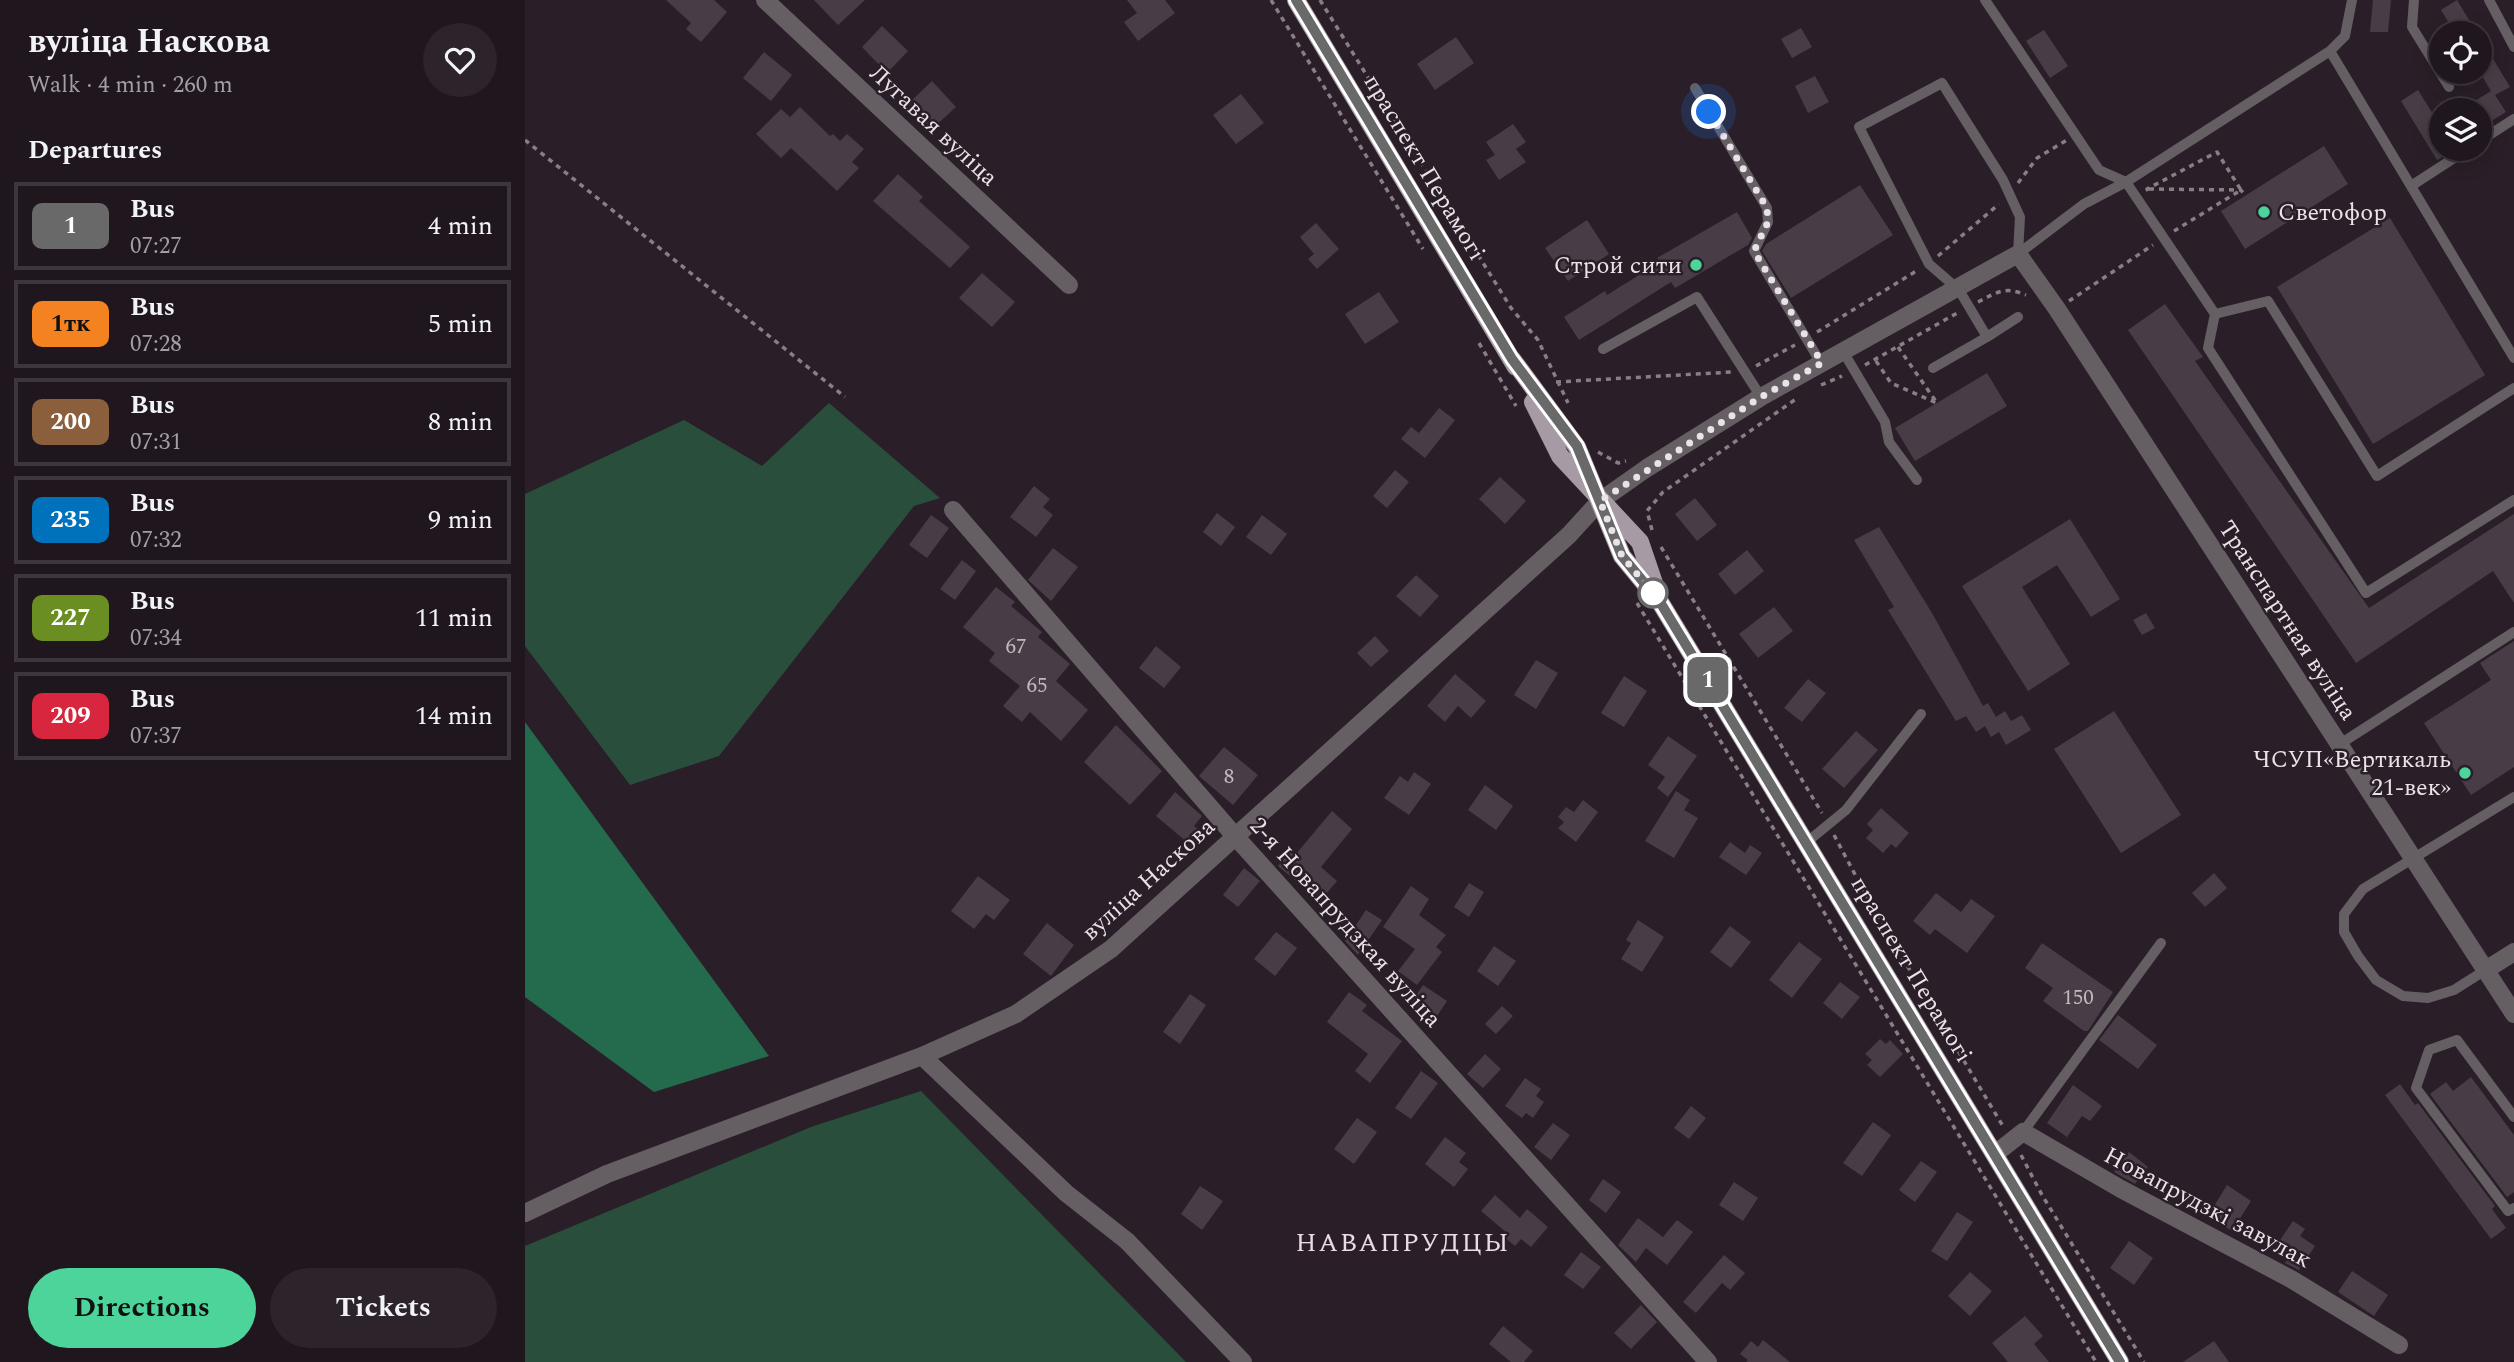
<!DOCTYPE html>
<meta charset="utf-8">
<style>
body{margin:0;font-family:Spectral,serif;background:#2d242b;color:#f1f3f6;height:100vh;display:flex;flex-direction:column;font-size:26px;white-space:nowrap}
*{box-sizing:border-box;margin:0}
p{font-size:23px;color:#a29fa4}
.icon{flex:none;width:38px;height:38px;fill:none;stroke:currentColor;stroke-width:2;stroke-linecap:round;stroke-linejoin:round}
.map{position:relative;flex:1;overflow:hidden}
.sheet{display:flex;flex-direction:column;background:#20171e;width:525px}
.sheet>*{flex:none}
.badge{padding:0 14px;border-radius:10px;font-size:24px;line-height:46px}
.buttons{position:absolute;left:1904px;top:21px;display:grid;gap:14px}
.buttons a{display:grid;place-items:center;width:63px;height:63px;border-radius:50%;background:#20171e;box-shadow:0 4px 18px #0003,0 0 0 2px #3d363c;font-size:35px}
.you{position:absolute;width:35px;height:35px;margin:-18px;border:5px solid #fff;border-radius:50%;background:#1a73e8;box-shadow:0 0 0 10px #1a73e833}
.map>.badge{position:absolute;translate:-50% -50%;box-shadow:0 0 0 4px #fff}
h2{padding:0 28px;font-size:26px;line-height:63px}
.round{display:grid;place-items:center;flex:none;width:74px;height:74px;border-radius:37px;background:#2d242b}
.overview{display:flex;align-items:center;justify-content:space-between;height:119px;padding:0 28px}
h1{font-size:33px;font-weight:700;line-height:52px}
.cta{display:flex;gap:14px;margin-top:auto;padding:14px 28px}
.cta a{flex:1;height:80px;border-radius:42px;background:#4cd49b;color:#111;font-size:28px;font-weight:700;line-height:80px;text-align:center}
.cta a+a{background:#2d242b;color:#f1f3f6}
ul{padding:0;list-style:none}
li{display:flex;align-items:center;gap:21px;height:88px;margin:0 14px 10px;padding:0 14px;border:4px solid #3d363c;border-radius:0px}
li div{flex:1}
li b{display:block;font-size:26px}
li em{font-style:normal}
li .badge{min-width:77px;font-weight:700;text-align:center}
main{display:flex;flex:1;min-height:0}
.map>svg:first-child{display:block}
.green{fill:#294e3c}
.forest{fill:#246a4c}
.building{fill:#483d46}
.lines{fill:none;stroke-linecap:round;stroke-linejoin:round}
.path{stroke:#877e86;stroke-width:3.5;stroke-dasharray:5 5;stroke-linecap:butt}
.service{stroke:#655f64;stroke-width:10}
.minor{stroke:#655f64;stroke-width:18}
.primary{stroke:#a69ba5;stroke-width:18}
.line-casing{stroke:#fff;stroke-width:16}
.line{stroke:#696969;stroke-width:10}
.walk{stroke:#e9e2e8;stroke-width:7;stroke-dasharray:0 12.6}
.poi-dot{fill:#4cd49b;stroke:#2a1f28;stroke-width:2.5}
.stop-dot{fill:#fff;stroke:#696969;stroke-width:3.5}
.labels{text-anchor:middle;stroke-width:5;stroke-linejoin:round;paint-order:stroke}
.number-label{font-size:21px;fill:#c1b9c0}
.street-label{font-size:24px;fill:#e9e2e8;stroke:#2a1f28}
.poi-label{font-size:24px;fill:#e9e2e8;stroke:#2a1f28;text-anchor:end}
.neighbourhood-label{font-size:26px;letter-spacing:2px;fill:#eadbe7;stroke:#2a1f28}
</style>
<main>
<section class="sheet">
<div class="overview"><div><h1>вуліца Наскова</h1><p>Walk · 4 min · 260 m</p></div><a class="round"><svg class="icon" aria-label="heart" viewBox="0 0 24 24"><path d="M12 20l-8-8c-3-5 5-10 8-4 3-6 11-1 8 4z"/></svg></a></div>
<h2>Departures</h2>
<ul>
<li><span class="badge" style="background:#696969;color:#fff">1</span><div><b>Bus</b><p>07:27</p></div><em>4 min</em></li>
<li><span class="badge" style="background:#f58220;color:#111">1тк</span><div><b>Bus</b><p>07:28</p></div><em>5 min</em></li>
<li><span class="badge" style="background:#8b5e3c;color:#fff">200</span><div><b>Bus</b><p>07:31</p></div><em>8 min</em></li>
<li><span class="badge" style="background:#0072bc;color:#fff">235</span><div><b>Bus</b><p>07:32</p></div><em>9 min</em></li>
<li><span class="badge" style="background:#6b8e23;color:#fff">227</span><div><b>Bus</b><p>07:34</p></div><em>11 min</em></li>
<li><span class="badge" style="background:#d7263d;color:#fff">209</span><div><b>Bus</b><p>07:37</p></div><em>14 min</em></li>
</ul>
<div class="cta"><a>Directions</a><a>Tickets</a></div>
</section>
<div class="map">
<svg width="1989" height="1362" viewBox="0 0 1989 1362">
<rect width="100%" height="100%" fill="#2a1f28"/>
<path class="green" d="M304,403l111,95 -26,8 -195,250 -89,29 -105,-139v-152l159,-74 78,46z
M396,1091l265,271h-661v-116l286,-119z"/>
<path class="forest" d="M0,722l33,45 211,289 -115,36 -129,-95z"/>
<path class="building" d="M141,0h48l13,12 -26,30 -15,-13 5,-6z
M289,0h51l-27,25z
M602,0h38l10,13 -37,28 -14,-19 13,-9z
M1848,0h18l-3,32h-18z
M1932,0l20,33h-22l-14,-23z
M357,26l26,25 -21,22 -25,-26z
M1276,28l11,19 -20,11 -11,-19z
M1519,30l24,36 -18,12 -24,-37z
M931,37l18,26 -39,27 -18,-26z
M1955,37l30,50 -15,8 11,17 -26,16v-18h-20l31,-19 -11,-18z
M239,52l28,23 -21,26 -28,-23z
M1290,76l14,26 -21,11 -13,-27z
M407,81l24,26 -24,22 -24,-25z
M1893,90l23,37v31l-4,2 -36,-59z
M716,94l23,29 -28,21 -23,-29z
M275,107l30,29 3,-2 7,7 7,-7 17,15 -12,13 7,6 -22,23 -46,-43 -10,10 -25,-24 25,-25 9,8z
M988,124l13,18 -10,7 10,13 -27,18 -13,-20 9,-5 -9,-13z
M1799,146l24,38 -103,65 -24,-38z
M373,174l25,23 -4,4 51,46 -20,21 -77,-67z
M1335,185l33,50 -102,63 -29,-47 4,-7z
M1212,212l15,26 -4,7 -73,43 -4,-6 -92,58 -15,-23 41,-26 2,4 53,-33 -3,-4z
M1865,218l95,157 -112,69 -96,-157z
M1062,220l22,34 -41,27 -23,-33z
M791,223l23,26 -22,20 -9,-10 6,-5 -14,-17z
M457,273l33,29 -23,25 -33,-29z
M854,292l20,30 -34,22 -20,-30z
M1640,304l38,53 -8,4 174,247 145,-94v89l-21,-32 -137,92 -228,-333z
M1462,373l20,33 -92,55 -20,-33z
M914,408l16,12 -30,38 -24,-19 10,-12 8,6z
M870,470l14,12 -22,26 -14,-12z
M975,477l26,24 -21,23 -26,-25z
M509,486l16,13 -7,8 10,8 -17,22 -26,-20z
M1170,498l22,27 -20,16 -22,-27z
M692,513l18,14 -14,19 -18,-14z
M406,515l18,13 -22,30 -18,-13z
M737,515l25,19 -16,21 -25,-18z
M1545,519l50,80 -29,18 -34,-52 -35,22 48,77 -42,27 -66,-105z
M1354,527l53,86 51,93 5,-3 8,14 9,-6 6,10 11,-6 9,15 -25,15 -7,-13 -8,5 -6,-11 -9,6 -10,-16 -10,5 -68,-111 6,-3 -40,-67z
M528,548l25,19 -27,34 -23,-21z
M1222,550l17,21 -29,24 -17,-21z
M437,560l14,11 -21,29 -15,-11z
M891,575l23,21 -19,21 -24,-21z
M471,587l19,15 -4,4 31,26 -4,5 32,27 -14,17 32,29 -27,31 -31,-29 -8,10 -19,-16 17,-20 -31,-25 6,-8 -32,-26z
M1249,607l19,24 -35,27 -19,-24z
M1621,613l9,15 -13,7 -9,-15z
M850,636l14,15 -18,16 -14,-14z
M1989,641v126l-43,28 -47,-72 67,-43 -11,-17z
M631,646l25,21 -17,21 -25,-20z
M1011,660l22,13 -22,36 -22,-14z
M930,674l31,27 -15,17 -13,-12 -13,16 -18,-16z
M1099,676l23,15 -23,36 -23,-14z
M1283,679l18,14 -24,29 -18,-14z
M1589,711l67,104 -60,38 -67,-104z
M591,725l46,46 -32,34 -46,-43z
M1331,731l22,19 -34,38 -22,-19z
M1143,736l29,20 -29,41 -11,-9 8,-11 -17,-12z
M699,747l34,28 -25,30 -34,-29z
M889,772l17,12 -22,31 -25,-17 16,-22 8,6z
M960,785l28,21 -17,24 -28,-20z
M1151,791l14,9 -6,10 14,8 -24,40 -29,-17z
M650,792l27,24 -8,10 11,9 -11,13 -38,-32z
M1058,800l15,12 -22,30 -18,-14 6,-6 -6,-5 8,-10 8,5z
M1356,808l28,25 -13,15 -5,-4 -8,9 -17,-15 7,-8 -6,-6z
M807,811l20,18 -31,38 16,14 -17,20 -42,-35 13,-16 5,4z
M1205,842l15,11 5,-8 12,8 -16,22 -27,-18z
M719,868l16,13 -22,26 -15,-12z
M1689,873l13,15 -22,19 -13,-14z
M453,876l32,24 -16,20 -8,-6 -12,15 -23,-18z
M944,883l15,9 -15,25 -15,-10z
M886,886l18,13 -10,16 27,20 -10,12 6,5 -25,33 -19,-14 17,-22 -32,-22z
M1411,893l25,19 10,-13 24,17 -28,37 -32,-24 -5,6 -17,-14z
M841,910l16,10 -24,35 -13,-14z
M1113,920l26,17 -22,35 -21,-13 10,-16 -5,-3z
M522,923l27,22 -23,31 -28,-22z
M1205,926l21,16 -20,26 -21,-16z
M751,932l21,16 -22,28 -21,-17z
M1274,942l23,17 -30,39 -23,-18z
M1517,943l71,49 -25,39h-4l-41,-30 10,-13 -28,-20z
M969,946l22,15 -18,25 -21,-15z
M1315,982l20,15 -18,22 -19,-16z
M898,985l24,16 -14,21 -24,-16z
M824,992l18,13 -5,6 40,30 -32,42 -15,-12 13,-17 -41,-32z
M665,994l16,11 -26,39 -17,-12z
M977,1006l11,10 -17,18 -11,-10z
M1593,1015l39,30 -19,24 -39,-29z
M1355,1039l6,5 4,-4 13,14 -23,23 -13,-12 5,-5 -7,-6z
M960,1054l16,15 -18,19 -16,-14z
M896,1071l17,12 -27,36 -16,-11z
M1946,1077l43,58v57l-7,5 -77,-103 16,-12 7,9z
M1000,1078l16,11 -5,7 8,6 -11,16 -7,-5 -4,5 -17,-12z
M1875,1084l15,21 3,-2 77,103 -3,3 14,19 -15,11 -106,-144z
M1548,1085l29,21 -12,15 -8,-5 -15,21 -20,-14z
M1166,1106l15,12 -17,21 -15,-11z
M832,1118l20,14 -23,32 -20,-15z
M1348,1122l18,13 -29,41 -19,-13z
M1028,1123l17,12 -19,25 -17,-13z
M920,1137l21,16 -7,9 9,7 -14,18 -29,-23z
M1604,1152l19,15 -13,17 -21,-12z
M1396,1161l16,11 -22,30 -16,-12z
M1078,1179l18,13 -15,21 -17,-13z
M1209,1182l24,16 -15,23 -24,-16z
M1702,1185l24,16 -19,30 -24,-15z
M675,1186l23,15 -21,29 -21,-16z
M970,1195l25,23 7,-9 21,18 -17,20 -10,-8 -6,7 -11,-9 3,-4 -26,-22z
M1432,1212l16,10 -26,39 -16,-10z
M1113,1218l25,19 14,-17 16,12 -26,33 -21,-17 -10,14 -18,-17z
M1768,1221l12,8 -5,7 15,10 -16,24 -14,-7 5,-8 -14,-9z
M1604,1241l24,17 -19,27 -24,-17z
M1056,1252l20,15 -18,22 -19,-14z
M1199,1255l21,18 -15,17 -8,-7 -26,30 -13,-11z
M1827,1271l36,24 -14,21 -36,-24z
M1445,1272l22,19 -22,25 -22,-20z
M1116,1305l16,17 -26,27 -17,-16z
M1500,1316l18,20 -9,8 15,18h-41l-16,-19z
M978,1326l30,25 -9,11h-13l-22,-18z
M1238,1340l27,22h-44l2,-2 -8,-6 11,-13 7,6z
M1689,1341l15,21h-46z"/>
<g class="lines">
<path class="path" d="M746,0l152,249
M795,0l191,308 27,32 30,63
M0,140l320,257
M1493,183l19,-25 30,-18
M1624,189l92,1 4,6
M1623,191l-1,-2 70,-37 24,38 -67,41
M1413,256l61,-52
M1544,301l84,-56
M1453,302c19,-10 27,-16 48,-7
M1292,332l101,-62
M954,343l37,63
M1351,361l15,22 46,20 -39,-56
M1340,365l94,-53
M1231,366l39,-21
M1031,382l176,-10
M1296,385l21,-9
M1073,452l20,11 8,-2
M1127,530l-5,-19 16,-19 133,-93
M1136,547l161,266
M1112,603l459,759
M1309,835l40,75 130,218
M1496,1155l21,40 102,167"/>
<path class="service" d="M1460,0l114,170 27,12 204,-131 15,-15 7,-36
M1889,0l-2,27 37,60
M1964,0l25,47
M1805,51l184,307
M1170,88l72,120 1,14 -14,29 67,112
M1955,141l34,-22
M1886,186l57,-37
M1493,254l66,-50 42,-22 89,132 53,-13 109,175 137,-88
M1690,314l-7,34 158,245 148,-93
M1462,337l31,-20
M1078,349l94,-52 64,100
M1319,353l41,69 4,20 28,38
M1408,368l54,-31 -28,-47 -30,-26 -70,-137 83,-44 61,97 17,37 -2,37
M1815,744l174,-112
M1282,842l39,-32 75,-96
M1959,971l-30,19 -26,8 -25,-2 -27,-16 -18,-24 -14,-24v-18l19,-25 151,-92
M1989,1117l-57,-77 -28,10 -13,38 92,123 6,-3
M1498,1132l138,-189"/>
<path class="minor" d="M240,0l304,285
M428,510l281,325 474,527
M1959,971l30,-19
M397,1056l144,137 61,48 116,121
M1470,1154l28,-22 98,57 170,90 108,66
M0,1213l82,-39 315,-118 94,-42 95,-65 458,-414 31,-34 47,-33 114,-71 257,-143 39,55 457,705"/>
<path class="primary" d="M771,0l220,367
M987,359l65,88 45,109 38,46 460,760
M1008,402l27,54 80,86 16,47"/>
</g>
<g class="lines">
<g class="line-casing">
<path id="line" d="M771,0l216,359 65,87 45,110 38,46 460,760"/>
</g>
<use href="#line" class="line"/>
<path class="walk" d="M1128,593l-31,-37 -22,-55 161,-104 61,-34 -68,-112 14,-29 -1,-14 -58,-96"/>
</g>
<g class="poi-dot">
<circle cx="1739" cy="212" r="7"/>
<circle cx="1171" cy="265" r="7"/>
<circle cx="1940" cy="773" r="7"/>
</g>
<circle class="stop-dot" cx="1128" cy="593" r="14"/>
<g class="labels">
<g class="number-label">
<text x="491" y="653">67</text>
<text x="512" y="692">65</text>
<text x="704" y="783">8</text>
<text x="1553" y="1004">150</text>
</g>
<g class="street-label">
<text transform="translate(409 125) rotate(43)" y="8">Лугавая вуліца</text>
<text transform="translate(900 167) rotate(59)" y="8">праспект Перамогі</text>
<text transform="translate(1763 620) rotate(57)" y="8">Транспартная вуліца</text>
<text transform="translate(623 879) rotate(-42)" y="8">вуліца Наскова</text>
<text transform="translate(821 922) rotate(48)" y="8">2-я Новапрудзкая вуліца</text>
<text transform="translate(1387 969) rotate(59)" y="8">праспект Перамогі</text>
<text transform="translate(1683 1207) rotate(28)" y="8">Новапрудзкі завулак</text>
</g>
<g class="poi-label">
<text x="1753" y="220" text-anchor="start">Светофор</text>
<text x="1157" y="273">Строй сити</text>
<text x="1926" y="767">ЧСУП«Вертикаль<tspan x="1926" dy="28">21-век»</tspan></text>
</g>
<g class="neighbourhood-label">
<text x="878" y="1251">НАВАПРУДЦЫ</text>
</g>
</g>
</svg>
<div class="buttons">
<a><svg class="icon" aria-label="locate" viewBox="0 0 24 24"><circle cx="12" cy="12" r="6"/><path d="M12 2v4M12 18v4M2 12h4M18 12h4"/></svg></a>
<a><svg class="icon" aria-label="layers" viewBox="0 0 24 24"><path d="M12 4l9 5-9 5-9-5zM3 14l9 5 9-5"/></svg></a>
</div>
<div class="you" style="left:1184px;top:112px"></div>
<b class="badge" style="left:1183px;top:680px;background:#696969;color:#fff">1</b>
</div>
</main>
